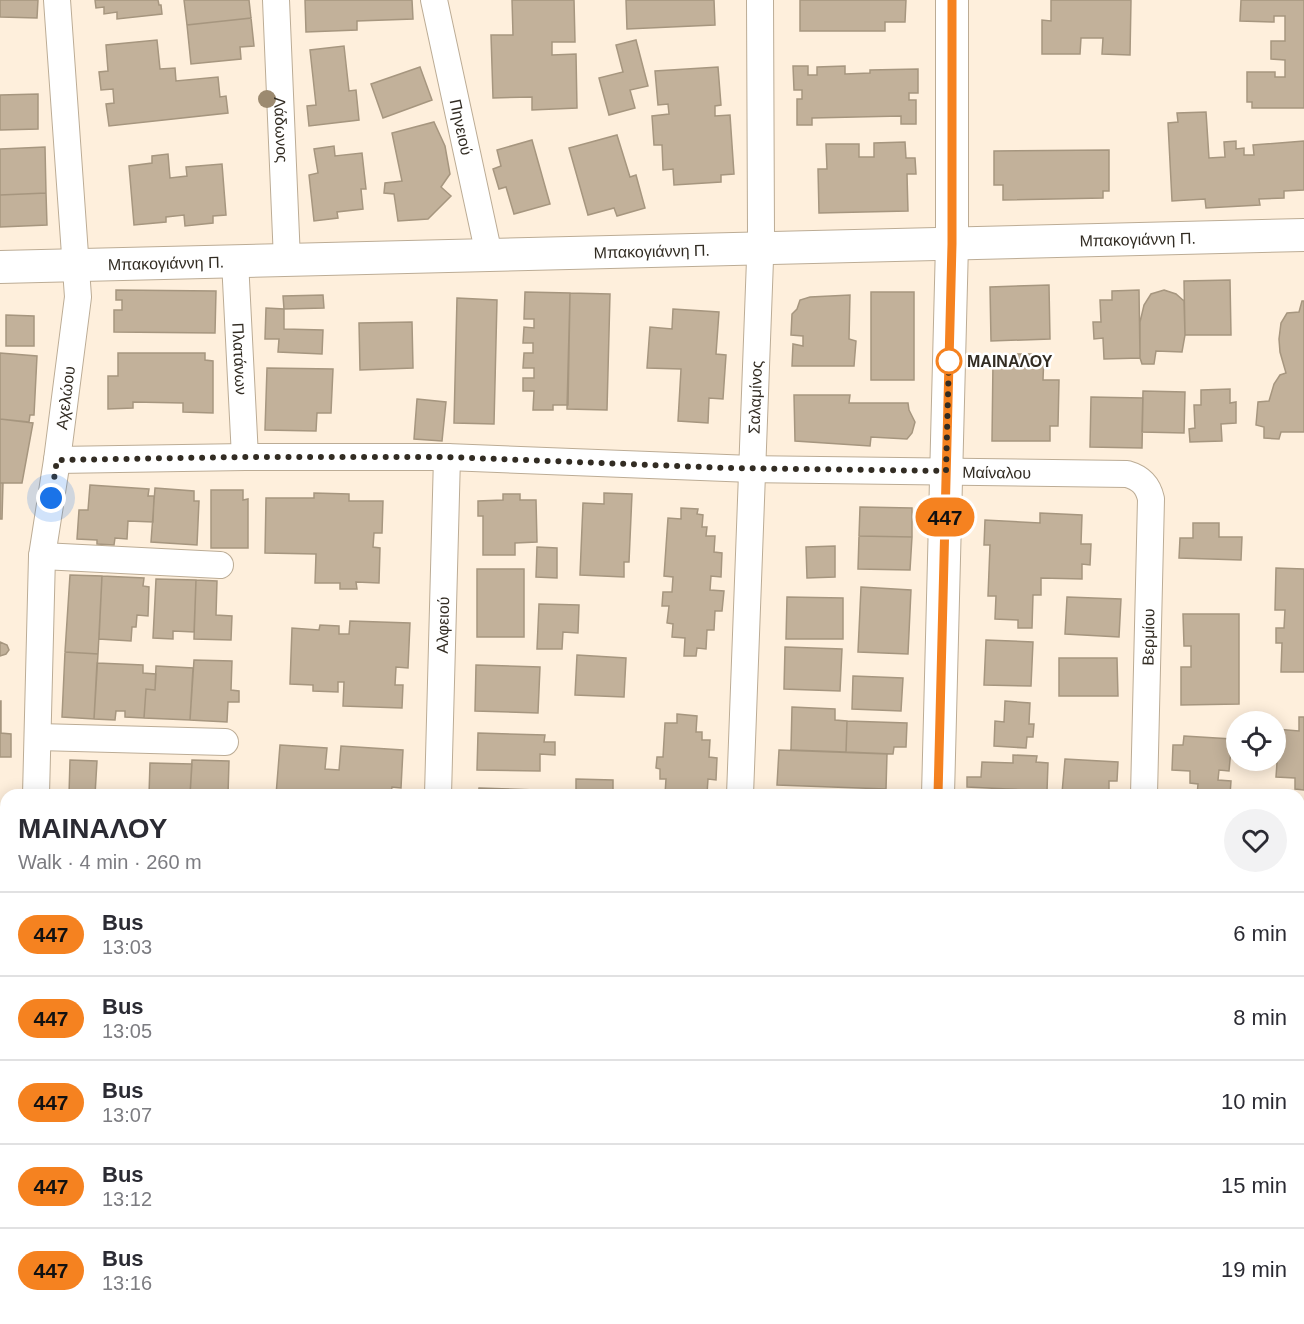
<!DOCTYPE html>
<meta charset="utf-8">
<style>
body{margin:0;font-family:Helvetica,sans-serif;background:#f2f2f3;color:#2b2b33;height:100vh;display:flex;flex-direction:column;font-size:22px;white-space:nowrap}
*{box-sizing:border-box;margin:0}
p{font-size:20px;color:#7c7c81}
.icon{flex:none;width:33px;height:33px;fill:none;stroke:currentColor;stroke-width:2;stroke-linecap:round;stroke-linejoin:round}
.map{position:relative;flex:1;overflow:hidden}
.drawer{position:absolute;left:0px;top:789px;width:1305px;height:536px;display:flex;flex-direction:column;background:#fff;border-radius:18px 18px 0 0;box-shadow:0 3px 15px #0003}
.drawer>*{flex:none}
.badge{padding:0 12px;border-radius:20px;font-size:21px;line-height:39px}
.tools{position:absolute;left:1226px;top:711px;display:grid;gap:12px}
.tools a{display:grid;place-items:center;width:60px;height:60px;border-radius:50%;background:#fff;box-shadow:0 3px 15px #0003;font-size:30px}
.you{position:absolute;width:30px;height:30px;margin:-15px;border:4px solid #fff;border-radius:50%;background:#1a73e8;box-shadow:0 0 0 9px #1a73e833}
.map>.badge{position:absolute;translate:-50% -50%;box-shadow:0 0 0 3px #fff}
.round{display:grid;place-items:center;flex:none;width:63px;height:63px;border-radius:32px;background:#f2f2f3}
.overview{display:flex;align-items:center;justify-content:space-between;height:102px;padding:0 18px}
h1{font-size:28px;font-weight:600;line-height:45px}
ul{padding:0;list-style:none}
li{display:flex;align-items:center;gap:18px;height:84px;padding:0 18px;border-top:2px solid #e1e1e2}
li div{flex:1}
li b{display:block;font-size:22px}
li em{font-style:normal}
li .badge{min-width:66px;font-weight:700;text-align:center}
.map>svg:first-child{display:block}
.building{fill:#c2b19a;stroke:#a6967f;stroke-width:1.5}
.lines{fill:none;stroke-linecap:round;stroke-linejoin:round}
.minor-casing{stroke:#bcac95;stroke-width:28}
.tertiary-casing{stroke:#bcac95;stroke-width:34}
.minor{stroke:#fff;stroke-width:26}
.tertiary{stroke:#fff;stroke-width:32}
.tree{fill:#9c8a70}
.line-casing{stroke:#fff;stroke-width:14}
.line{stroke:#f58220;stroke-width:9}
.walk{stroke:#322c23;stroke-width:6;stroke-dasharray:0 10.8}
.stop-dot{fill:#fff;stroke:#f58220;stroke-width:3}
.labels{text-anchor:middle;stroke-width:5;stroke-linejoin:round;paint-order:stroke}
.street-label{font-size:16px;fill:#322c23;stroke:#fff}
.stop-label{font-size:16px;font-weight:bold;fill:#322c23;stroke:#fff;text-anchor:start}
</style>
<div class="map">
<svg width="1304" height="1324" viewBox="0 0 1304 1324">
<rect width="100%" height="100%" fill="#feefdc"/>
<path class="building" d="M0,0h38l-1,18 -37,-1z
M95,0h63l1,5h2l1,9 -45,5v-7l-13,2v-7l-8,1z
M184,0h65l2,18 -64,7z
M305,0h107l1,19 -56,2v9l-51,2z
M512,0h62l1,42h-23v13l24,-1 1,54 -45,2v-13l-39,1 -2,-63h22z
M626,0h88l1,25 -88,4z
M800,0h106l-1,22h-20v9h-85z
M1051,0h80l-1,55 -28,-1 1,-16h-22l-1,16h-38v-34l9,1z
M1241,0h63v108h-52v-6h-5v-30h28v5h10v-17l-14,-1v-18h14v-25h-11v6l-34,-1z
M251,18l3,28 -14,1 1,12 -50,5 -4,-39z
M157,40l3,29 15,-1 1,13 42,-4 2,20 6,-1 2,17 -119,13 -3,-22 8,-1 -1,-14 -12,1 -2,-18 9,-1 -2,-26z
M636,40l12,46 -18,4 5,18 -26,7 -10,-37 24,-6 -7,-27z
M344,46l5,45 7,-1 3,30 -50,6 -2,-20 9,-1 -6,-55z
M793,66h15v9h9v-8l28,-1v8l25,-1v-3l48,-1v24h-9v7h7v24h-15v-8l-89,2v7h-15v-26h5v-9h-8z
M420,67l12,33 -49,18 -12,-34z
M718,67l3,38 -6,1v10l15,-1 4,59 -13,1v7l-47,3 -1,-16 -10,1 -1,-25h-8l-2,-29 17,-2 -1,-10 -10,1 -3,-34z
M38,94v35l-38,1v-35z
M1206,112l3,46 16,-1 -1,-15 12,-1v8l8,-1v7h10l-1,-10 51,-4v49l-20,1v7l-25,1 1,6 -54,3 -1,-9 -33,2 -4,-78 10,-1 -1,-9z
M434,122l11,24 5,28 -9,13 10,9 -23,23 -30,2 -4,-27 -10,-1 1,-10 17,-2 -10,-48z
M617,135l13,42 6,-2 9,33 -28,8 -3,-8 -26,7 -19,-67z
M532,140l18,64 -36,10 -8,-27 -7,2 -6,-20 8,-3 -4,-16z
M905,142l1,16h9l1,16h-9l1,37 -89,2 -1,-44h9l-1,-25h33v13h15v-14z
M334,146l1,10 27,-3 4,36h-5l2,20 -26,3 1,6 -24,3 -5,-46 9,-2 -4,-24z
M45,147l1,46 -46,2v-46z
M1109,150v41h-6v7l-100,2v-15h-9v-34z
M168,154l2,24 17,-2 -1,-9 36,-3 4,51 -13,1v7l-28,3 -1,-11 -18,2v5l-32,3 -5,-59 23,-3v-7z
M46,193l1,32 -47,2v-32z
M1230,280l1,55h-46l-1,-54z
M1049,285l1,54 -59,2 -1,-54z
M116,290l100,1 -1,42 -101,-1v-22h8v-10h-6z
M1139,290l1,68 -36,1 -1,-21 -9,1 -1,-17h8l-1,-22h12v-9z
M1164,290l12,4 8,7 1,34 -3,17 -26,-1 -2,13h-12l-2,-6v-36l4,-17 7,-11z
M525,292l45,1 -2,112h-15v5h-20l1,-19h-11v-13h11v-10h-11l1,-15h9v-10h-10l1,-16 10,1v-9h-10z
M871,292h43v88h-43z
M570,293l40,1 -3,116 -40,-1z
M323,295l1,13 -40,1 -1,-13z
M850,295l-1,44 7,2 -2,25h-62l1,-22 10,2v-10l-12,-1 1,-21 5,-5 3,-9 10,-3z
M457,298l40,2 -3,124 -40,-1z
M1302,301h2v131h-23l-2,7 -15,-1v-11l-8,-2 2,-23 11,-1 5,-17 6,-9 6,-2 -6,-21 -1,-13 2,-16 6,-10 12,-1z
M266,308l18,1v20l39,1 -1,24 -44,-2 1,-13h-14z
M673,309l46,3 -3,42 10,1 -3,44 -14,-1 -1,25 -30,-2 3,-52 -34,-1 3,-41 22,2z
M6,315l28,1v30h-28z
M412,322l1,46 -53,2 -1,-47z
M0,353l37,3 -3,59h-4l-1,7 -29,-3z
M118,353h87v7l8,1v52l-30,-1v-9l-50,-1v6l-25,1v-33h10z
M1015,354h29l-1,26h16l-1,46h-8v15h-58l1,-80h22z
M267,368l66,1 -2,44h-14l-1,18 -51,-1z
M1230,389v14l6,-1v21l-15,1 1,17 -32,1 -1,-13 6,-1 -1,-23h7v-15z
M1143,391l42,1 -1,41 -42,-1z
M794,395h56l-1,8h59l1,7 6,12 -3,11 -5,6 -36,-2 -1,9 -75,-5z
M1091,397l52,1 -1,50 -52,-1z
M417,399l29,3 -4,39 -28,-2z
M0,419l33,4 -11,60h-22z
M0,483h3l-1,36h-2z
M90,485l59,4 -1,7h6l-1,26 -25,-1 -1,18 -12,-1 -1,7 -17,-1v-4l-20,-1 2,-29h9z
M155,488l39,3v10h5l-2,44 -46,-3z
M211,490h32v10l5,-1v49h-37z
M314,493l35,1v7h34l-1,32h-8l-1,14 7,1 -1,35 -23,-1 1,7h-17v-6h-25l1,-29 -51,-1 1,-55h48z
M604,493l28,1 -3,68h-5v15l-44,-2 3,-72 21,1z
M503,494h17v6h16l1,42 -22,1v12h-32v-39h-5v-15l25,-1z
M860,507l52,1v29l-53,-1z
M681,508l17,1 -1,5 6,1 -1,12h5l-1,9h9l-1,16 8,1 -1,24 -10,-1 -1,14 14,1 -2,20h-7l-1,19h-7l-1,19 -9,-1 -1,8h-12l1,-18 -13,-1 1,-13 -6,-1 2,-17h-7l1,-14h9l1,-15 -9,-1 4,-58 13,1z
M1040,513l42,2 -1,29h10l-1,21 -8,-1v15l-41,-1v17h-8l-1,33h-14v-8l-23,-1 1,-23h-8l2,-51h-6l1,-25 55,3z
M1193,523h26v14h23l-1,23 -62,-2 1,-20h13z
M859,536l53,1 -2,33 -52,-1z
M835,546v31l-28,1 -1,-31z
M537,547l20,1v30l-21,-1z
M1276,568l28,1v103h-23l1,-29h-6v-15h8l1,-18h-10z
M477,569h47v68h-47z
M70,575l32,1 -4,78 -33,-2z
M102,576l42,2 -1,8 6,1 -1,29 -11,-1 -1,12h-4l-1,14 -32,-2z
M156,579l40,1 -2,52 -21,-1v8l-20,-1z
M196,580l21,1 -1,34 16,1 -1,24 -37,-1z
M861,587l50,3 -3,64 -50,-2z
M787,597l56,1v41h-57z
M1067,597l54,2 -2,38 -54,-3z
M539,604l40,1 -1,28 -15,-1 -1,17h-25z
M1183,614h56v90l-58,1v-38h10v-21h-7z
M350,621l60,2 -2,45 -12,-1 -1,18h8l-1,23 -59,-2 1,-24h-6v10l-25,-1v-6l-23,-1 2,-56 27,2 1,-5 19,1v8h10z
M986,640l47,2 -2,44 -47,-1z
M0,642l7,3 2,5 -3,4 -6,2z
M785,647l57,2 -2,42 -56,-2z
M65,652l33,2 -4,65 -32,-2z
M577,655l49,3 -2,39 -49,-2z
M1059,658h58l1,38h-59z
M194,660l38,1 -1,29 8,1v11h-11l-1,20 -37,-2z
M97,663l46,2v8l13,1 -1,16 -9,-1 -2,29 -19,-1v-6h-9l-1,9 -21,-1z
M476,665l64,2 -2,46 -63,-2z
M156,666l37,2 -3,52 -46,-2 2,-29 9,1z
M853,676l50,2 -2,33 -49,-2z
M0,701h1v32l10,1v23h-11z
M1005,701l25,2 -1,21h5l-1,13h-6l-1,11 -32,-2 1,-25 9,1z
M792,707l43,2v11l12,1 -1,31 -55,-2z
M677,714l20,2 -1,16h6v8h8l-1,17 8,1 -1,22 -8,-1 -1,15 9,1h-64v-2l13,1 1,-15h-6v-10l-4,-1 1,-11h6l2,-34h12z
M1299,717h5v73l-9,-1v-11l-19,-1 2,-29h-3l1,-19 23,2z
M847,721l60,2 -1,24h-12l-1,7 -47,-2z
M478,733l67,2 -1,7h11v13l-15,-1v17l-63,-1z
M1184,736l48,3 -3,32 -10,-1 -1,10 13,1 -1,14h-33l1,-11 -8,-1v-12l-18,-1 1,-25h10z
M280,745l47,3 -2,21 14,1 2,-24 62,4 -2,38 -9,-1 -1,7 13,1h-128z
M779,750l108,4 -1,35 -109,-4z
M1013,755l24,1 -1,6 12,1 -1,28 -80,-4v-10h14l1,-15 31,1z
M1065,759l53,3 -1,19h-8v14l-47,-2z
M70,760l27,1 -2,34h-26z
M192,760l37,1 -1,34h-38z
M150,763l42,1 -2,31h-41z
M576,779l37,1v12h27v3h-64z
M479,788l57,2v5h-58z
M1299,857h5v81l-5,-1z
M0,884h6v39h-6z
M0,945h6l-4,58h-2z
M1299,965h5v104v-11h-5z
M1299,1139h5v82h-5z
M1299,1236h5v88h-47v-6h42z
M344,1318h50v6h-50z
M640,1318h53l-10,1v5h-43z
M754,1318h65v6h-65z
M841,1318h53v6h-53z
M1049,1318h78v6h-78z
M1176,1318h48v6h-48z"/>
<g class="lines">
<g class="minor-casing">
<g id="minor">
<path id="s1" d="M276,0l11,260"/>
<path id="s2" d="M434,0l55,255"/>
<path id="s3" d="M235,261l10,196"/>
<path id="s4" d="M57,460l188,-3h202l305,12 375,5c14,4 21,11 24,25l-7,296"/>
<path d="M42,556l178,9"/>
<path d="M38,737l187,5"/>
<path id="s5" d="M36,795l6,-239 15,-96 21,-163 -21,-297"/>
<path id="s6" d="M438,795l9,-338"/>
<path id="s7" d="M740,795l21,-562 -1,-233"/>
<path d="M0,1290h6"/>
<path d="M11,1318v6"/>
<path d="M312,1324v-6"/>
<path d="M724,1324v-6"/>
<path d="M928,1324v-6"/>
<path d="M1147,1324v-6"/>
</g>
</g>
<g class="tertiary-casing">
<g id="tertiary">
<path id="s8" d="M0,267l1304,-32"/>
<path d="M938,795l14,-551v-244"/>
<path d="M1299,1098h5"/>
<path d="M0,1101h6"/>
<path d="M450,1324v-6"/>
</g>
</g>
<use href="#minor" class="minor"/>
<use href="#tertiary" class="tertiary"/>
</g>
<circle class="tree" cx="267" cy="99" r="9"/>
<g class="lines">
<g class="line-casing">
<path id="line" d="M938,795l14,-551v-244"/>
</g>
<use href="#line" class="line"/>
<path class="walk" d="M51,498l6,-38 188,-3h202l282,11 217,3 3,-113v3"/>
</g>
<circle class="stop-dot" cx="949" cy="361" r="12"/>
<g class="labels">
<g class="street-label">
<text dy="6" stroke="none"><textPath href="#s2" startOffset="130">Πηνειού</textPath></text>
<text dy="6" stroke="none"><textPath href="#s1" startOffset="130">Λάδωνος</textPath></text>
<text dy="6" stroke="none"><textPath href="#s8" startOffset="1138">Μπακογιάννη Π.</textPath></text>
<text dy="6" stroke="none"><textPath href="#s8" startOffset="652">Μπακογιάννη Π.</textPath></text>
<text dy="6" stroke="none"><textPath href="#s8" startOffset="166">Μπακογιάννη Π.</textPath></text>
<text dy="6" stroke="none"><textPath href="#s3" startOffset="98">Πλατάνων</textPath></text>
<text dy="6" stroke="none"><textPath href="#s5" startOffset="399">Αχελώου</textPath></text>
<text dy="6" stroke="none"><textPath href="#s7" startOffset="398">Σαλαμίνος</textPath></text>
<text dy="6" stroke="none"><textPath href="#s4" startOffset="940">Μαίναλου</textPath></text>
<text dy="6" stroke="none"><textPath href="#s6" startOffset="170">Αλφειού</textPath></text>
<text transform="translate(1148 637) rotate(-89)" y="6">Βερμίου</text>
</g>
<g class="stop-label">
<text x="967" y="367">ΜΑΙΝΑΛΟΥ</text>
</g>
</g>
</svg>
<div class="tools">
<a><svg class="icon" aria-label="locate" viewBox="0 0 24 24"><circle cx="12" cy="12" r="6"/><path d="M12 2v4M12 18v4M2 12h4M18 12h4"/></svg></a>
</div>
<div class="you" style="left:51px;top:498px"></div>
<b class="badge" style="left:945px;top:517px;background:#f58220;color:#111">447</b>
<section class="drawer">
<div class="overview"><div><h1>ΜΑΙΝΑΛΟΥ</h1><p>Walk · 4 min · 260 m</p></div><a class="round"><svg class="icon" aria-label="heart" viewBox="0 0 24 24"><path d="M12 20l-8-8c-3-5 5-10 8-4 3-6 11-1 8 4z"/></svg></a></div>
<ul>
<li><span class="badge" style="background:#f58220;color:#111">447</span><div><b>Bus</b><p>13:03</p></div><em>6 min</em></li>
<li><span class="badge" style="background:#f58220;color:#111">447</span><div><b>Bus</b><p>13:05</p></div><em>8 min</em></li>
<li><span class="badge" style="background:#f58220;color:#111">447</span><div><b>Bus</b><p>13:07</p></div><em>10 min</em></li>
<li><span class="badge" style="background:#f58220;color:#111">447</span><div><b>Bus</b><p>13:12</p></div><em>15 min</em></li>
<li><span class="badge" style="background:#f58220;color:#111">447</span><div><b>Bus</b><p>13:16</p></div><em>19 min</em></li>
</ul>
</section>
</div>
